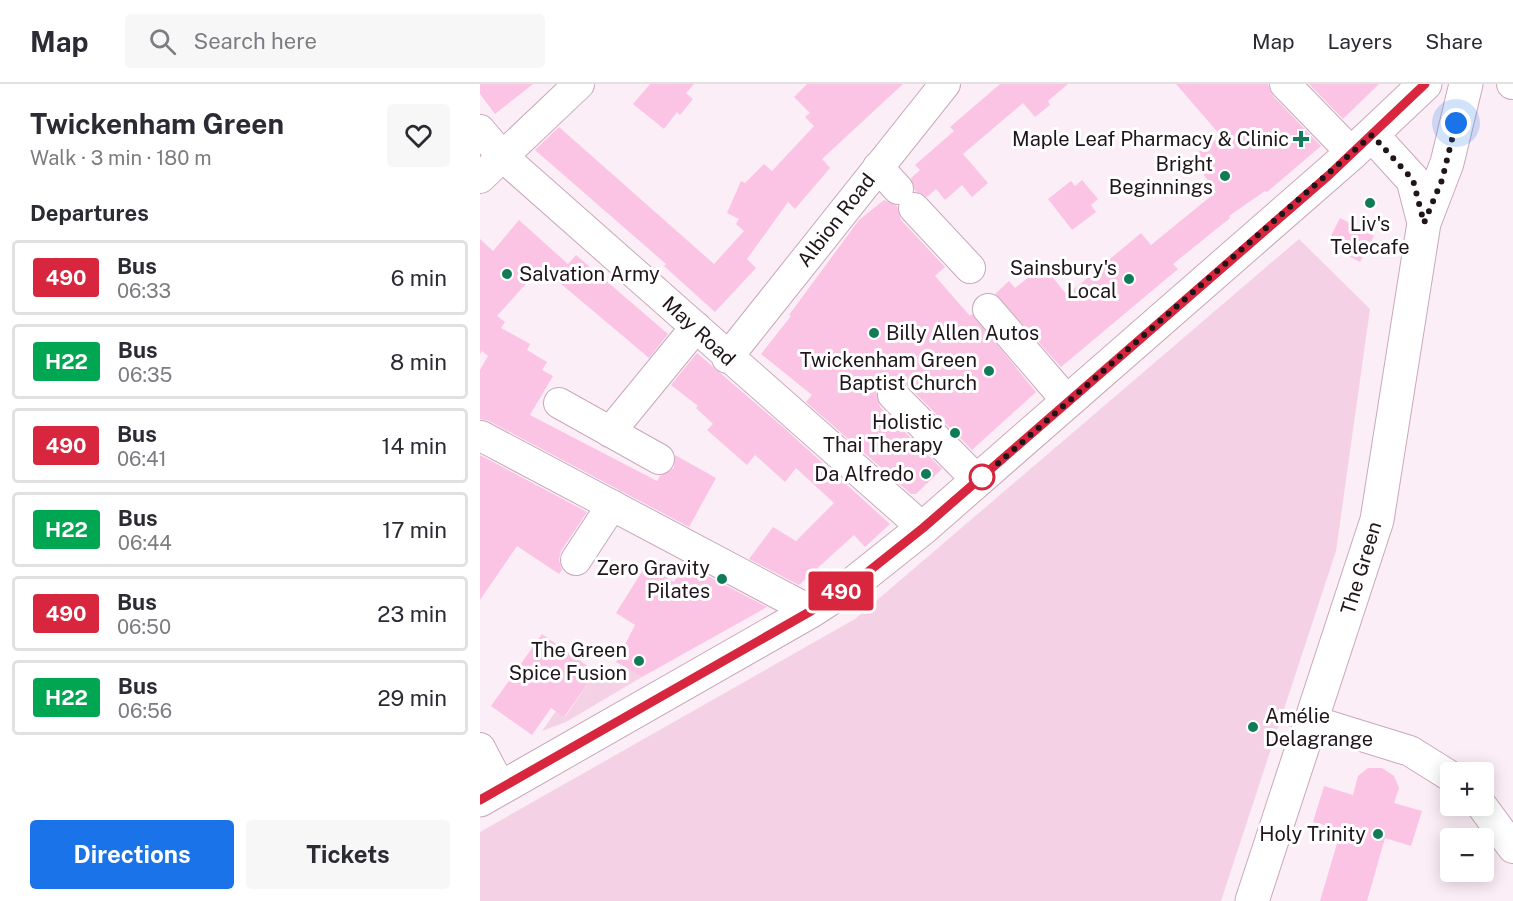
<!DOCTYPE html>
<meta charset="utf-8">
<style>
body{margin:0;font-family:"Public Sans",sans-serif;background:#f7f7f7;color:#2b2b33;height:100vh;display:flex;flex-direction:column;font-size:22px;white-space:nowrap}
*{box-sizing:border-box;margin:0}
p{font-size:20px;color:#7c7c81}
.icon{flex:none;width:33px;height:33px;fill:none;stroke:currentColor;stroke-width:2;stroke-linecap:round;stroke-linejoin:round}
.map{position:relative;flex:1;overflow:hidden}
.side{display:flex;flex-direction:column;background:#fff;width:480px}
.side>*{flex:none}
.badge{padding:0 12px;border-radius:4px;font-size:21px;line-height:39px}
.buttons{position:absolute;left:960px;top:678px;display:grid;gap:12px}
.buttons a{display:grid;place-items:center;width:54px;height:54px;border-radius:6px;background:#fff;box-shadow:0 3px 15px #0003;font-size:30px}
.you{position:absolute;width:30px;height:30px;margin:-15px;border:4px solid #fff;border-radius:50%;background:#1a73e8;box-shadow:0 0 0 9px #1a73e833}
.map>.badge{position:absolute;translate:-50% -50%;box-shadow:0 0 0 3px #fff}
h2{padding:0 30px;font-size:22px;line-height:54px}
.round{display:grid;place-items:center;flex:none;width:63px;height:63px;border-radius:6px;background:#f7f7f7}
.summary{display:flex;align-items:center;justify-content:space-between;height:102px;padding:0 30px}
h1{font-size:28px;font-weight:700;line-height:45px}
.primary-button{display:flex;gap:12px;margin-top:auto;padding:12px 30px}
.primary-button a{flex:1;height:69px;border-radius:6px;background:#1a73e8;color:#fff;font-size:24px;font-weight:700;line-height:69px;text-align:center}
.primary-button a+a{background:#f7f7f7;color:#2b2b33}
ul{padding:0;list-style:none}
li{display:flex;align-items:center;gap:18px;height:75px;margin:0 12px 9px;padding:0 18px;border:3px solid #e1e1e2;border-radius:6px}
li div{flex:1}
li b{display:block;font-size:22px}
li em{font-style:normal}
li .badge{min-width:66px;font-weight:700;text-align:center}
header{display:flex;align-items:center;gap:36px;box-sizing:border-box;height:84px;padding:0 30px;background:#fff;border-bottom:2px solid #e1e1e2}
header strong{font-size:28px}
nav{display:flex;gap:33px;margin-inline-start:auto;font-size:21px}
.search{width:420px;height:54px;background:#f7f7f7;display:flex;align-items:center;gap:15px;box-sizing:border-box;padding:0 21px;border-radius:6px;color:#7c7c81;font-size:22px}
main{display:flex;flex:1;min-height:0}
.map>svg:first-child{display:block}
.green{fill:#f5d1e6}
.building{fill:#fbc4e4}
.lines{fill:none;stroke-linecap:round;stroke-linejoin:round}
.minor-casing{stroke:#c9a8bb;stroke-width:32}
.major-casing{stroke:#c9a8bb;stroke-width:35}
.minor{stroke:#fff;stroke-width:30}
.major{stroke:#fff;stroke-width:33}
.line-casing{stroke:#fff;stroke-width:14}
.line{stroke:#d7263d;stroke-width:9}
.walk{stroke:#20151b;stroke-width:6;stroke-dasharray:0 10.8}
.poi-dot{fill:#107b56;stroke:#fff;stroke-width:2}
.stop-dot{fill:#fff;stroke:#d7263d;stroke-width:3}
.labels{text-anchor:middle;stroke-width:6;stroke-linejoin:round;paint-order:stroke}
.poi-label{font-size:20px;fill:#20151b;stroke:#fff;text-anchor:end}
.street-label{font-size:20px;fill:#20151b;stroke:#fff}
</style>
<header>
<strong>Map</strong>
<div class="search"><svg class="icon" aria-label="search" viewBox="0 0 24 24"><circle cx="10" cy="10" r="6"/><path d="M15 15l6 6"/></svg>Search here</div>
<nav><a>Map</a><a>Layers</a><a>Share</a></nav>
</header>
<main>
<section class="side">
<div class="summary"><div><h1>Twickenham Green</h1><p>Walk · 3 min · 180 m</p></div><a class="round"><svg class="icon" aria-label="heart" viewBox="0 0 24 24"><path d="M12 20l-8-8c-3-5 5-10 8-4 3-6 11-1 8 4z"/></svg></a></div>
<h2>Departures</h2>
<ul>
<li><span class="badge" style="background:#d7263d;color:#fff">490</span><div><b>Bus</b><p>06:33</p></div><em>6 min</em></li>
<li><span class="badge" style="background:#00a651;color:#fff">H22</span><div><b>Bus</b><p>06:35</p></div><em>8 min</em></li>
<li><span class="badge" style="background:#d7263d;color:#fff">490</span><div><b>Bus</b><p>06:41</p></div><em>14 min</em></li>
<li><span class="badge" style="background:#00a651;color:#fff">H22</span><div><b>Bus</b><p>06:44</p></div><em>17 min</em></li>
<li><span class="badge" style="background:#d7263d;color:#fff">490</span><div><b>Bus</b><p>06:50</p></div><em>23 min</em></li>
<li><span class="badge" style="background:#00a651;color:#fff">H22</span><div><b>Bus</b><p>06:56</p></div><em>29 min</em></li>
</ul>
<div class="primary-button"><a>Directions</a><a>Tickets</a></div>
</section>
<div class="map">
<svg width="1033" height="817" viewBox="0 0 1033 817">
<rect width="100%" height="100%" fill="#fceef6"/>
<path class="green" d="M819,155l71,70 -34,242 -115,350h-741v-69l375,-213z
M145,583l17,10 -76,45 -24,9 14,-20 9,6 31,-45z"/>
<path class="building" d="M0,0h53l-38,30 -15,-20z
M170,0h44l-8,9 7,6 -13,16 -3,-3 -13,17 -31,-25z
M327,0h96l-81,75 8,9 -35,41 -7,-7 -41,57 9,9 -41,44 -51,-46 2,-2 -131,-114 24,-23 155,137 30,-33 -8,-7 3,-5 -12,-6 14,-32 4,2 19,-19 8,7 42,-45 -9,-9 5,-4 -16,-16z
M520,0h68l-20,17 2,4 -15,12 -12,-14 -60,51 25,29 -16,14 -10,-12 -17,15 -9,-11 -9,8 -12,-6 -4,-13 9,-8 -5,-5 39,-34 -4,-4z
M696,0h92l5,12 48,50 -54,46 -2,-1 -36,25 1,2 -57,46 5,5 -117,98 -66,-73 14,-13 6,7 19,-15 2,3 9,-8 22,27 74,-62 10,12 65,-53 -25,-35 30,-21z
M829,0h70l-36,35z
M602,96l16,19 -7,6 5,7 -24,18 -24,-31 23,-18 4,5z
M404,116l13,6 4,14 44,47 -10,9 35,40 2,-2 64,78 -64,58 -67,-67 -16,-5 -8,4 -5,9 4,16 62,62 -26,25h-5l-105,-92 6,-7 -51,-41 30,-38 -2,-1 70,-95z
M860,134l34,18 -14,26 -21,-11 2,-5 -12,-6z
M39,136l49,44 8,-9 92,79 -19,24 -108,-91 -44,49 8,6 -4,6 29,16 -3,6 20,12 -5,8 11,6 -23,39 127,66 3,-5 14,-8 1,-13 41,23 -27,49 -200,-106 -9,-2v-49l8,-14 -6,-5 -2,3v-115l13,12z
M217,269l87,75 106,96 -25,23 -11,-12 -55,50 -50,-26 24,-32 23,14 38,-38 -38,-35 -11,14 -30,-27 -8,10 -40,-35 6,-6 -17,-16 2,-2 -27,-21z
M0,371l107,57 -26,39 -2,9 3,10 -3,4 -42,-28 -37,54z
M205,480l82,43 -125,70 -26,-15 19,-37 -19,-12 30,-48 28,17z
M62,550l54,38 -32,45 -13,-9 -19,27 -41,-29z
M888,684h14l12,8 5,12 -5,15 28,8 -11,35 -26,-8 -18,63h-47l21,-71 -28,-8 11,-36 29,9 5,-19z"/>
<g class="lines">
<g class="minor-casing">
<path id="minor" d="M805,0l67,69
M1032,0h1
M0,46l22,26 421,372
M398,83l20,22
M0,94l99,-94
M434,124l56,60
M508,225l80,93
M247,274l218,-274
M413,311l85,86
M79,319l100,56
M130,348l86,-105
M1,352l330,175
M96,476l36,-55
M833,637l97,30 40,25
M0,664l21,40
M1002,722l31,42"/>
</g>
<g class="major-casing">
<path id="major" d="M892,51l41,45 11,43
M0,716l331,-189 43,-28 69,-55 429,-375 73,-69
M772,817l125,-381 47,-297 23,-60 19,-79"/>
</g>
<use href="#minor" class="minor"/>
<use href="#major" class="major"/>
</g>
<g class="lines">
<g class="line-casing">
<path id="line" d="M0,716l331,-189 43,-28 69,-55 406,-353 96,-91"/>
</g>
<use href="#line" class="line"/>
<path class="walk" d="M502,393l-4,4 394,-346 41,45 11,43 18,-43 14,-57"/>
</g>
<g class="poi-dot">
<path d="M818 46h6v6h6v6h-6v6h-6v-6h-6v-6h6z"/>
<circle cx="745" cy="92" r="6"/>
<circle cx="890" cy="119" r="6"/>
<circle cx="27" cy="190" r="6"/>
<circle cx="649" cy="195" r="6"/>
<circle cx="394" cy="249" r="6"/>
<circle cx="509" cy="287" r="6"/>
<circle cx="475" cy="349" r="6"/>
<circle cx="446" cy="390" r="6"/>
<circle cx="242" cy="495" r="6"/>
<circle cx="159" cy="577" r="6"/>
<circle cx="773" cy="643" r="6"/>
<circle cx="898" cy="750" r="6"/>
</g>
<circle class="stop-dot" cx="502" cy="393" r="12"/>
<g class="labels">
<g class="poi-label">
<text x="809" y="62">Maple Leaf Pharmacy &amp; Clinic</text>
<text x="733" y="87">Bright<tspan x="733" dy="23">Beginnings</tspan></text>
<text x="890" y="147" text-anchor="middle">Liv's<tspan x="890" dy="23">Telecafe</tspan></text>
<text x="637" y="191">Sainsbury's<tspan x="637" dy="23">Local</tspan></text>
<text x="39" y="197" text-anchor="start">Salvation Army</text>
<text x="406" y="256" text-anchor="start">Billy Allen Autos</text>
<text x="497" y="283">Twickenham Green<tspan x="497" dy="23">Baptist Church</tspan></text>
<text x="463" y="345">Holistic<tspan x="463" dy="23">Thai Therapy</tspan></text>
<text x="434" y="397">Da Alfredo</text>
<text x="230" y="491">Zero Gravity<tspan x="230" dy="23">Pilates</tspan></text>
<text x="147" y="573">The Green<tspan x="147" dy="23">Spice Fusion</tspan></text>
<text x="785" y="639" text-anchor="start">Amélie<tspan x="785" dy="23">Delagrange</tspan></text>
<text x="886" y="757">Holy Trinity</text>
</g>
<g class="street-label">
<text transform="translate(356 136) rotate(-52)" y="7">Albion Road</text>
<text transform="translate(219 247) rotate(43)" y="7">May Road</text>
<text transform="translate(881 484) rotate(-73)" y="7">The Green</text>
</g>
</g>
</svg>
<div class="buttons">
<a>+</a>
<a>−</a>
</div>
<div class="you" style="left:976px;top:39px"></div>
<b class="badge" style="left:361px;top:507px;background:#d7263d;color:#fff">490</b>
</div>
</main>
